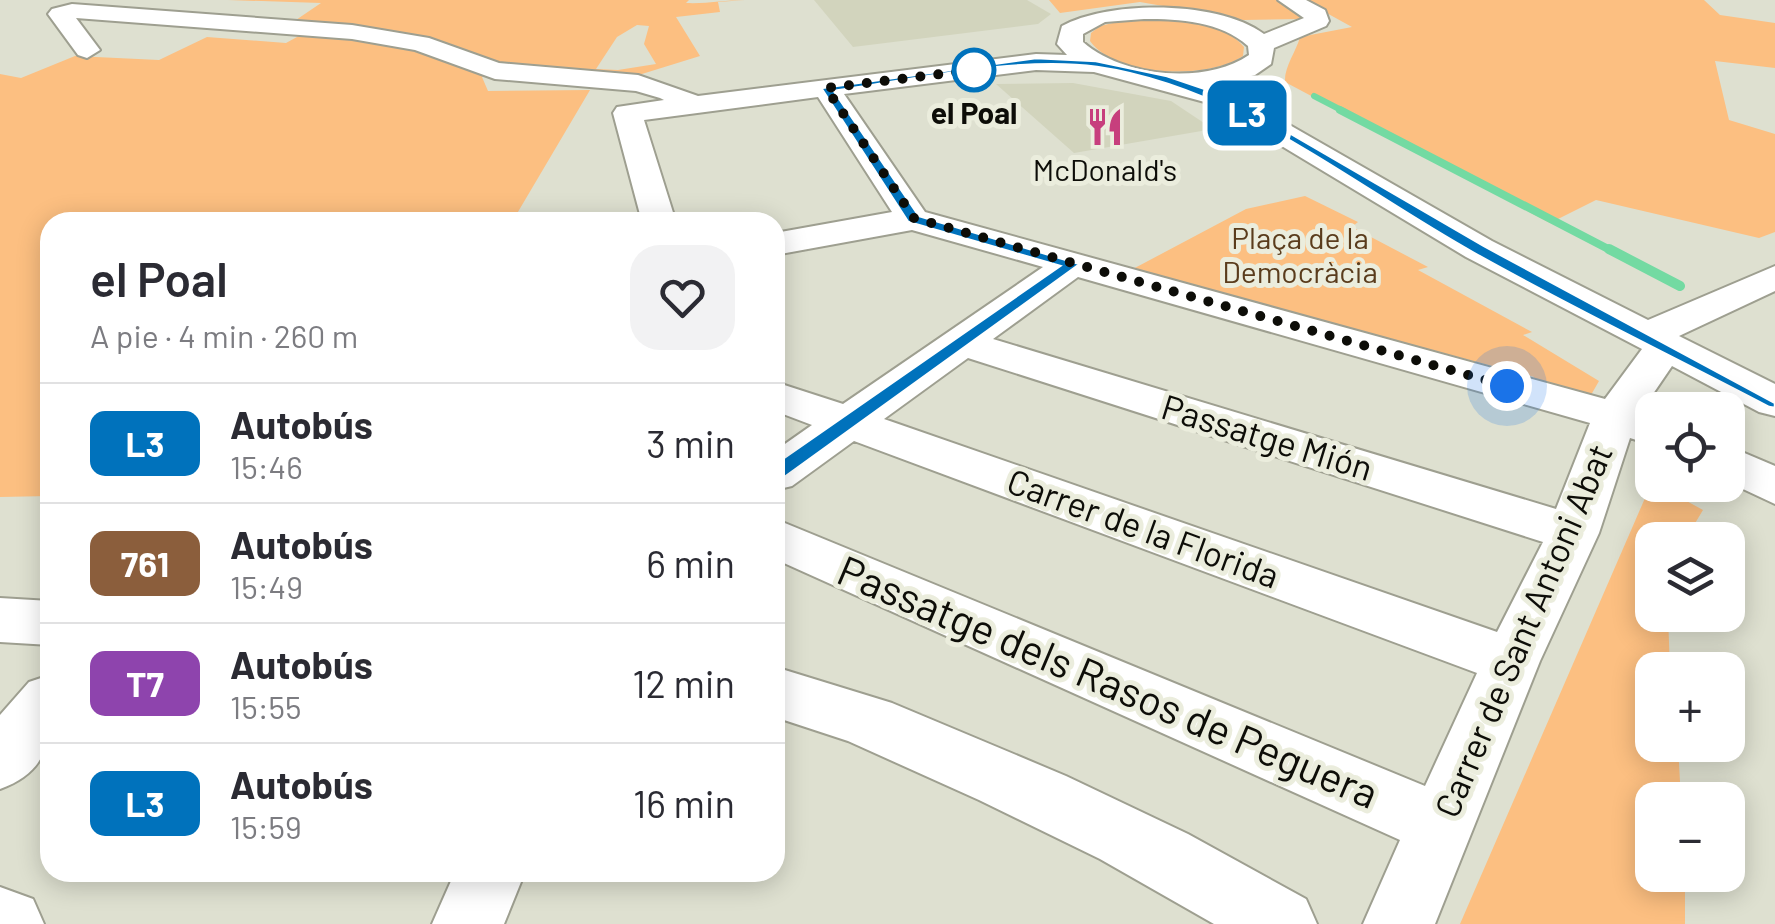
<!DOCTYPE html>
<html lang="es">
<meta charset="utf-8">
<style>
body{margin:0;font-family:Barlow,sans-serif;background:#f2f2f3;color:#2b2b33;height:100vh;display:flex;flex-direction:column;font-size:38px;white-space:nowrap}
*{box-sizing:border-box;margin:0}
p{font-size:32px;color:#7c7c81}
.icon{flex:none;width:55px;height:55px;fill:none;stroke:currentColor;stroke-width:2;stroke-linecap:round;stroke-linejoin:round}
.map{position:relative;flex:1;overflow:hidden}
.details{position:absolute;left:40px;top:212px;width:745px;height:670px;display:flex;flex-direction:column;background:#fff;border-radius:30px;box-shadow:0 5px 25px #0003}
.details>*{flex:none}
.badge{padding:0 20px;border-radius:15px;font-size:35px;line-height:65px}
.controls{position:absolute;left:1635px;top:392px;display:grid;gap:20px}
.controls a{display:grid;place-items:center;width:110px;height:110px;border-radius:20px;background:#fff;box-shadow:0 5px 25px #0003;font-size:50px}
.you{position:absolute;width:50px;height:50px;margin:-25px;border:8px solid #fff;border-radius:50%;background:#1a73e8;box-shadow:0 0 0 15px #1a73e833}
.map>.badge{position:absolute;translate:-50% -50%;box-shadow:0 0 0 5px #fff}
.round{display:grid;place-items:center;flex:none;width:105px;height:105px;border-radius:30px;background:#f2f2f3}
.overview{display:flex;align-items:center;justify-content:space-between;height:170px;padding:0 50px}
h1{font-size:48px;font-weight:600;line-height:75px}
ul{padding:0;list-style:none}
li{display:flex;align-items:center;gap:30px;height:120px;padding:0 50px;border-top:2px solid #e1e1e2}
li div{flex:1}
li b{display:block;font-size:38px}
li em{font-style:normal}
li .badge{min-width:110px;font-weight:700;text-align:center}
.map>svg:first-child{display:block}
.built{fill:#d2d4bd}
.green{fill:#fcbf81;fill-rule:evenodd}
.lines{fill:none;stroke-linecap:round;stroke-linejoin:round}
.stream-far2{stroke:#73daa2;stroke-width:6}
.stream-far1{stroke:#73daa2;stroke-width:8}
.stream{stroke:#73daa2;stroke-width:10}
.minor-casing{stroke:#9e9f90;stroke-width:4}
.minor{fill:#fff;fill-rule:evenodd}
.line{fill:#0072bc;stroke:#fff;stroke-width:2.5}
.walk{stroke:#0d0d08;stroke-width:10;stroke-dasharray:0 18}
.stop-dot{fill:#fff;stroke:#0072bc;stroke-width:5}
.labels{text-anchor:middle;stroke-width:10;stroke-linejoin:round;paint-order:stroke}
.far-stop-label{font-size:30px;font-weight:bold;fill:#0d0d08;stroke:#ebeddd}
.far-poi-label{font-size:30px;fill:#0d0d08;stroke:#ebeddd}
.far-park-label{font-size:30px;fill:#5a3c1c;stroke:#ebeddd}
.street-label{font-size:35px;fill:#0d0d08;stroke:#ebeddd}
.near-street-label{font-size:42px;fill:#0d0d08;stroke:#ebeddd}
</style>
<div class="map">
<svg width="1775" height="924" viewBox="0 0 1775 924">
<rect width="100%" height="100%" fill="#dee0d0"/>
<path class="built" d="M814,0h213l24,14 -13,10 -185,23z
M1073,83l98,18 42,28 -139,24 -78,-69z"/>
<path class="green" d="M228,0h461l-3,3c20,1 39,-3 59,-3l-27,2 2,10 -44,5 24,39 -71,22 -131,-9 -16,8 6,14 102,-1 -78,132h-462v274l-50,1v-423l21,4 54,-22 84,4 48,-23 79,6 33,-18 -26,-3 28,-19zM637,25l12,1 -5,18 12,20 -38,6 -22,-1 21,-32z
M1049,0h228l24,13 -1,6 -57,1 -103,-18 -80,11z
M1303,0h401l16,15 55,8v45l-60,-7 14,59 46,14v98l-16,6 -163,-38 -46,23 -265,-141c-1,-15 11,-30 15,-45l52,-10z
M1134,18c37,1 84,-2 110,29l-1,9c-34,24 -128,21 -153,-15l1,-8 9,-7z
M1305,196l53,26 -6,5 76,40 -10,3 114,62 -9,3 76,46 -8,14 -56,-12 -1,-6 -403,-107 115,-61z
M1652,482l51,28 -18,30h-33v75h16l2,55h-18v75h26l3,55h-29v75h33v49h-225z"/>
<g class="lines">
<path class="stream-far2" d="M1314,96l31,16"/>
<path class="stream-far1" d="M1340,110l274,142"/>
<path class="stream" d="M1609,249l71,37"/>
<g class="minor-casing">
<path id="minor" d="M1278,0h28l19,10 4,11 -3,5 -52,22 -3,16 -16,11 -42,11 19,6 260,149 156,79 127,-54v25l-96,45 96,48v32l-16,-4 -87,-46 -30,44 10,4v31l-22,-7 -31,95 -59,128 -105,263h-72l37,-84 -625,-281v-40l650,267 52,-113 -623,-232 -62,45 -17,4v-39l37,-26 -37,-14v-29l68,22 200,-137 -131,-37 -137,25v-22l117,-21 -74,-115 -174,23 32,102h-34l-29,-109 4,-6 47,-7 -4,-2 -24,-7 -141,-12 -80,-29 -63,-11 -276,-21 24,32 -13,8 -9,-3 -30,-41 4,-5 20,-5 280,21 77,13 70,25 139,12 60,21 338,-42 31,1 -10,-11 5,-18c47,-26 157,-26 202,8l40,-16zM1144,19c36,0 76,2 104,27l1,9c-44,30 -126,22 -166,-13v-8l22,-12zM1036,70l58,2 118,32 254,153 176,92 -37,50 -680,-187 -81,-118zM1078,277l512,146 -34,86 -563,-170zM968,358l575,184 -46,90 -613,-213z
M1728,446l47,20v38l-47,-22z
M0,598l50,3v44l-50,-3z
M775,667l117,36 174,73 122,58 118,65 11,25h-103l-114,-65 -121,-59 -131,-59 -73,-24z
M50,675c0,52 8,93 -50,114v-74l29,-33z
M455,872h70l-21,52h-72z
M0,887l33,12 11,25h-44z"/>
</g>
<use href="#minor" class="minor"/>
</g>
<path class="line" d="M1036,58l60,3 71,15 59,20 258,150 291,157v5l-6,-1c-99,-52 -199,-100 -295,-154 -122,-68 -237,-166 -377,-186 -79,-11 -184,13 -263,24l85,125 161,48 -298,215h-14v-10l292,-203 -152,-44 -87,-134z"/>
<g class="lines">
<path class="walk" d="M974,70l-148,18 88,130 593,168"/>
</g>
<defs>
<g id="restaurant-bare" transform="scale(3)"><path d="M-5-6h1v4h1v-4h1v4h1v-4h1v5L-1.5 .5V6h-2V.5L-5-1ZM5-6V6H3V1.5H1.5Q1.5-4 5-6Z" fill="#c73f7d" stroke="#ebeddd" stroke-width="2.5" paint-order="stroke"/></g>
</defs>
<g fill-rule="evenodd">
<use href="#restaurant-bare" x="1105" y="127"/>
</g>
<circle class="stop-dot" cx="974" cy="70" r="20"/>
<g class="labels">
<g class="far-stop-label">
<text x="974" y="124">el Poal</text>
</g>
<g class="far-poi-label">
<text x="1105" y="181">McDonald's</text>
</g>
<g class="far-park-label">
<text x="1300" y="249">Plaça de la<tspan x="1300" dy="34">Democràcia</tspan></text>
</g>
<g class="street-label">
<text transform="translate(1267 438) rotate(17)" y="12">Passatge Mión</text>
<text transform="translate(1143 529) rotate(20)" y="12">Carrer de la Florida</text>
<text transform="translate(1524 631) rotate(-67)" y="12">Carrer de Sant Antoni Abat</text>
</g>
<g class="near-street-label">
<text transform="translate(1108 682) rotate(23)" y="15">Passatge dels Rasos de Peguera</text>
</g>
</g>
</svg>
<div class="controls">
<a><svg class="icon" aria-label="locate" viewBox="0 0 24 24"><circle cx="12" cy="12" r="6"/><path d="M12 2v4M12 18v4M2 12h4M18 12h4"/></svg></a>
<a><svg class="icon" aria-label="layers" viewBox="0 0 24 24"><path d="M12 4l9 5-9 5-9-5zM3 14l9 5 9-5"/></svg></a>
<a>+</a>
<a>−</a>
</div>
<div class="you" style="left:1507px;top:386px"></div>
<b class="badge" style="left:1247px;top:113px;background:#0072bc;color:#fff">L3</b>
<section class="details">
<div class="overview"><div><h1>el Poal</h1><p>A pie · 4 min · 260 m</p></div><a class="round"><svg class="icon" aria-label="heart" viewBox="0 0 24 24"><path d="M12 20l-8-8c-3-5 5-10 8-4 3-6 11-1 8 4z"/></svg></a></div>
<ul>
<li><span class="badge" style="background:#0072bc;color:#fff">L3</span><div><b>Autobús</b><p>15:46</p></div><em>3 min</em></li>
<li><span class="badge" style="background:#8b5e3c;color:#fff">761</span><div><b>Autobús</b><p>15:49</p></div><em>6 min</em></li>
<li><span class="badge" style="background:#8e44ad;color:#fff">T7</span><div><b>Autobús</b><p>15:55</p></div><em>12 min</em></li>
<li><span class="badge" style="background:#0072bc;color:#fff">L3</span><div><b>Autobús</b><p>15:59</p></div><em>16 min</em></li>
</ul>
</section>
</div>
